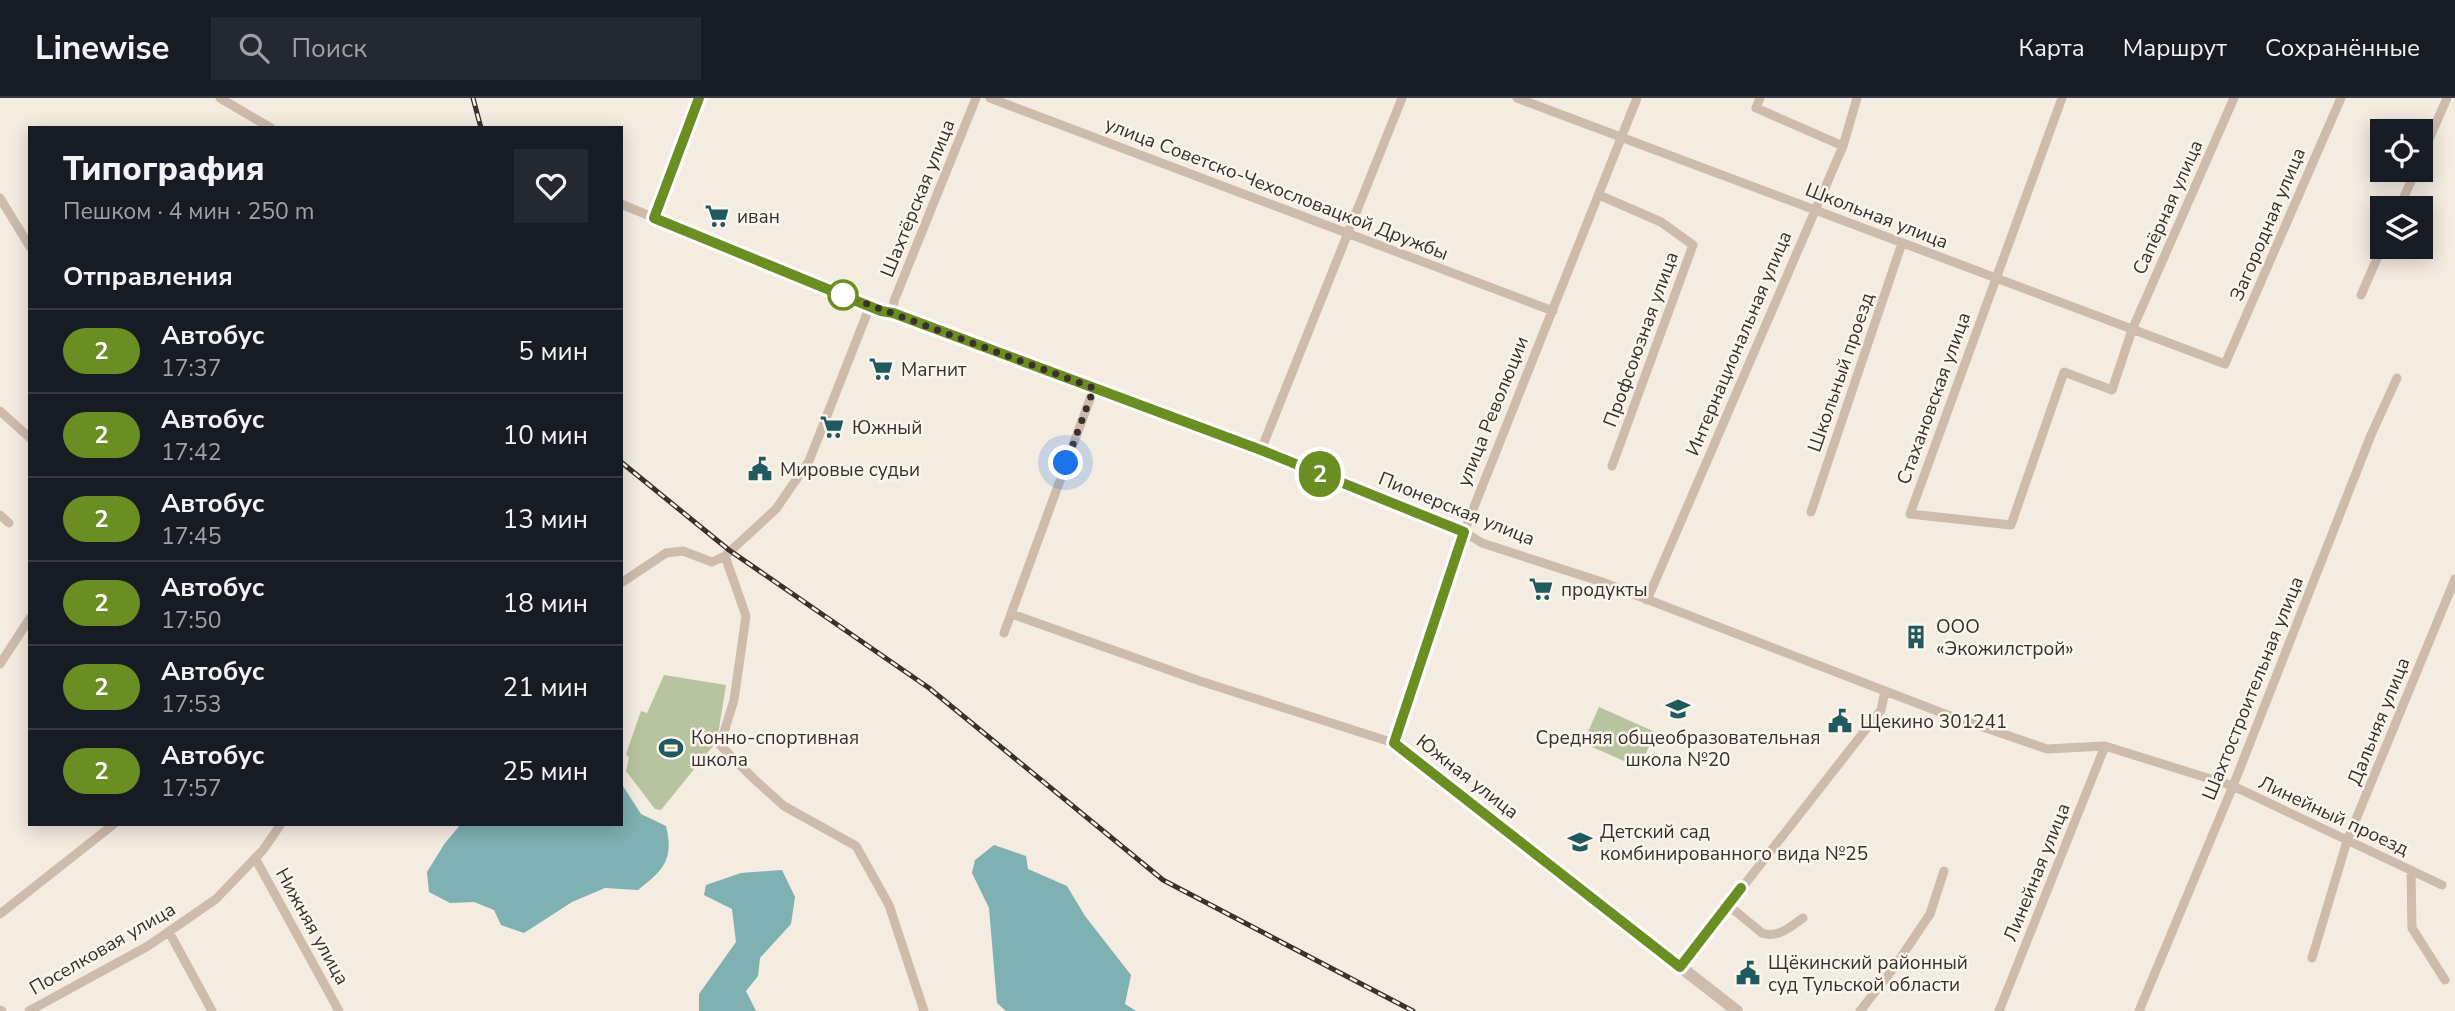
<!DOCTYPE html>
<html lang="ru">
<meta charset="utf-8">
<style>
body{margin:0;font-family:"Nunito Sans",sans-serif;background:#242831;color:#f1f3f6;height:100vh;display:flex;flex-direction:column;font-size:26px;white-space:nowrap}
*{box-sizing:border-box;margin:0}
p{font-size:23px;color:#9ea1a6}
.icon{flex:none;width:38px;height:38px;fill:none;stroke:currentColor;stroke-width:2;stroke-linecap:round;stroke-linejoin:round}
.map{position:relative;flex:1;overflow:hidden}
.panel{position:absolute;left:28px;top:28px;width:595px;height:700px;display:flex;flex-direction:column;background:#171b24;border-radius:0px;box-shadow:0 4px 18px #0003}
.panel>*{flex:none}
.badge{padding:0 14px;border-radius:23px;font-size:24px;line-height:46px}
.fabs{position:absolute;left:2370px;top:21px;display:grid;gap:14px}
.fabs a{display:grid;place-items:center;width:63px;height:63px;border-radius:0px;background:#171b24;box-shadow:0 4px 18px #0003;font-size:35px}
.you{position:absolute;width:35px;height:35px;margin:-18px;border:5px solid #fff;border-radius:50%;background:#1a73e8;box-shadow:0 0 0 10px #1a73e833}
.map>.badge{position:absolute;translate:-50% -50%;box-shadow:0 0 0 4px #fff}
h2{padding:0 35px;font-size:26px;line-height:63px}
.round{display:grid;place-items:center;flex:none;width:74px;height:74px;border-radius:0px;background:#242831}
.overview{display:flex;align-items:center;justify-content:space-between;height:119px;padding:0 35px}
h1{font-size:33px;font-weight:800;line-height:52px}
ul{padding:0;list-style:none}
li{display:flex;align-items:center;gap:21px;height:84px;padding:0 35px;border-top:2px solid #363941}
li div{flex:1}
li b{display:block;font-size:26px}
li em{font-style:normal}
li .badge{min-width:77px;font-weight:700;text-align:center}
header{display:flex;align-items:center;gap:42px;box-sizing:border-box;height:98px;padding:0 35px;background:#171b24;border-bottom:2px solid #363941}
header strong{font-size:33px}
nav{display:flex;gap:38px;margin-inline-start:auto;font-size:24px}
.search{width:490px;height:63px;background:#242831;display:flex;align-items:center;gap:18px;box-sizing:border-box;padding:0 24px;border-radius:0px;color:#9ea1a6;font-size:26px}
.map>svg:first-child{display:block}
.green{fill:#b8c4a0}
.water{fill:#7fb0b2}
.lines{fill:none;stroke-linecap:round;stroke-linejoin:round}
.minor{stroke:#cdbbac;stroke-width:9}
.tertiary{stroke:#cdbbac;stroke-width:12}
.rail-casing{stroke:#3b302b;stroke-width:5}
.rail{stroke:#fbf5ee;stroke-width:2.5;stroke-dasharray:8;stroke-linecap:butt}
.line-casing{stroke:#fff;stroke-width:16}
.line{stroke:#6b8e23;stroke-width:10}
.walk{stroke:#3b302b;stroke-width:7;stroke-dasharray:0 12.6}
.stop-dot{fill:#fff;stroke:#6b8e23;stroke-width:3.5}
.labels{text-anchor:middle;stroke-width:5;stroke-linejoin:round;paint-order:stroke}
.street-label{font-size:19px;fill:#3b302b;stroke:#fbf5ee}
.poi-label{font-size:19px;fill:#3b302b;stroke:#fbf5ee;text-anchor:start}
</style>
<header>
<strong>Linewise</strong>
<div class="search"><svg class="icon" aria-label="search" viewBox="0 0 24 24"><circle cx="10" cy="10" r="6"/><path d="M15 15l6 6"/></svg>Поиск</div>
<nav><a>Карта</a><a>Маршрут</a><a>Сохранённые</a></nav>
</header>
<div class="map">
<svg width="2455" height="913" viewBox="0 0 2455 913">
<rect width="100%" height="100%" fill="#f4ebe1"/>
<path class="green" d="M664,577l62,10 -9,56 -56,69 -6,-1 -29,-38 3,-13 -3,-4 15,-43 6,2z
M1599,609l56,25 -15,36 -57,-25z"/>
<path class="water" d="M621,685l20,31 25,12c8,33 -2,44 -28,64l-33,-2 -33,14 -48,31 -23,-8 -7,-15 -20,-8 -24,1 -21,-11 -2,-20 18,-29 16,-19h160z
M994,747l32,11 2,13 39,17 18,30 46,59 -6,29 11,7h-130l-9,-8 -8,-95 -17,-35 3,-13z
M782,772l13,27 -4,27 -31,34 -2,18 -12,15 10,20h-57v-17l37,-52 -4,-33 -28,-14 2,-10 35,-12z"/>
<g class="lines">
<path class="minor" d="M220,0l51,30
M990,0l563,213
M1517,0l708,266 116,-266
M1637,0l-173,434 18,11 120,39 343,132 102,35 58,-3 128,40 209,99
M1760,0l-4,10 87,38
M2062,0l-152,416 101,11 53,-153 48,18 20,-60 102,-232
M2420,62l27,-62
M1599,97l62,27 32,23 -81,221
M0,100l30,49
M621,106l34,14
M2399,110l17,-38
M2361,197l21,-48
M893,214l1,-11 82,-203
M0,313l30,27
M1261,352l141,-352
M1811,414l91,-269
M0,417l9,8
M725,458l21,60 -12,84 -14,45 34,34 30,27 72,40 33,59 35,106
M621,485l45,-30 17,-2 29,11 13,-6 51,-47 33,-48 61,-155
M1647,502l196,-454 14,-48
M1012,516l188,67 194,62
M1004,535l90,-245
M0,566l30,-46
M255,760l84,153
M2411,772l1,58 33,52
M1728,807l34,28c16,6 29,-7 41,-15
M0,816l114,-90
M169,834l43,79
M2312,860l35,-117 108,-262
M1680,869l201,-257 4,-19
M0,912l2,1
M29,913l119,-65 68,-47 47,-49 18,-26
M1860,913l33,-42 37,-55 14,-43
M1999,913l106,-265
M2139,913l94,-225 138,-351 26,-57"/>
<path class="tertiary" d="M699,0l-44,120 226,93 12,1 368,138 203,82 -70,211 343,268"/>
<g class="rail-casing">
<path id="rail" d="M473,0l8,30
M621,364l108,88 200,138 234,192 250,131"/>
</g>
<use href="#rail" class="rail"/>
</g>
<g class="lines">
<g class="line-casing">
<path id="line" d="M699,0l-45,120 227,93 12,2 368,137 203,82 -70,211 286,224 61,-79"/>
</g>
<use href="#line" class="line"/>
<path class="walk" d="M843,197l251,93 -28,75"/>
</g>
<defs>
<g id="supermarket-bare" transform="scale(1.89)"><path d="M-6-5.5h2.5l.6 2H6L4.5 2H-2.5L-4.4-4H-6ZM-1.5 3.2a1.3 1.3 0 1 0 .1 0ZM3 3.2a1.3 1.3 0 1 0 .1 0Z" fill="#1f5a5e" stroke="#fbf5ee" stroke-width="2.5" paint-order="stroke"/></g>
<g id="civic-bare" transform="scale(1.89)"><path d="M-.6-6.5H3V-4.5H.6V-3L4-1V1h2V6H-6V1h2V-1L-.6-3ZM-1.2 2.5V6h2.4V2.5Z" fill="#1f5a5e" stroke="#fbf5ee" stroke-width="2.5" paint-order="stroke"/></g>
<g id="building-bare" transform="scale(1.89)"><path d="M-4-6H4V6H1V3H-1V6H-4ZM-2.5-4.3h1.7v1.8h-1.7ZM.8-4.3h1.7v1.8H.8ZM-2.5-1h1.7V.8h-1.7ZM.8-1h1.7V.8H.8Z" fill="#1f5a5e" stroke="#fbf5ee" stroke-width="2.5" paint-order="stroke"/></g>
<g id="school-bare" transform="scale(1.89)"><path d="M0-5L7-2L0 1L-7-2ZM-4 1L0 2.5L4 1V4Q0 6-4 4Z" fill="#1f5a5e" stroke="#fbf5ee" stroke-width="2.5" paint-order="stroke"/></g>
<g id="stadium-bare" transform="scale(1.89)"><path d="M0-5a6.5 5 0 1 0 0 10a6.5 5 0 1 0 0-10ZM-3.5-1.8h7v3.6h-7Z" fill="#1f5a5e" stroke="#fbf5ee" stroke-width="2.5" paint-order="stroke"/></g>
</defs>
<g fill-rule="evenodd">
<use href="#supermarket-bare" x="717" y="118"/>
<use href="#supermarket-bare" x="881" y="271"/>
<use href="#supermarket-bare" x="832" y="329"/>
<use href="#civic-bare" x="760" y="371"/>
<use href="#supermarket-bare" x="1541" y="491"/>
<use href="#building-bare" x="1916" y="539"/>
<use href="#school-bare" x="1678" y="611"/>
<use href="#civic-bare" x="1840" y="623"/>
<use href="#stadium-bare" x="671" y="650"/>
<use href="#school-bare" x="1580" y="744"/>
<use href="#civic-bare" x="1748" y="875"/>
</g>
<circle class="stop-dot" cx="843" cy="197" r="14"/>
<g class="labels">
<g class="street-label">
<text transform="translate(1277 90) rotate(21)" y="7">улица Советско-Чехословацкой Дружбы</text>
<text transform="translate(917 100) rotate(-68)" y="7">Шахтёрская улица</text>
<text transform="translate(2167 109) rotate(-66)" y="7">Сапёрная улица</text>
<text transform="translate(1877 117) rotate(21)" y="7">Школьная улица</text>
<text transform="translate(2267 126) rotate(-67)" y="7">Загородная улица</text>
<text transform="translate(1640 241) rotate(-70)" y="7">Профсоюзная улица</text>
<text transform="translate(1738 245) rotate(-67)" y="7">Интернациональная улица</text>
<text transform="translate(1840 274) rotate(-71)" y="7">Школьный проезд</text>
<text transform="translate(1933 300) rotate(-70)" y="7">Стахановская улица</text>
<text transform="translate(1492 313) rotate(-68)" y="7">улица Революции</text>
<text transform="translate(1457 410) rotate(22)" y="7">Пионерская улица</text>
<text transform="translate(2252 590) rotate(-68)" y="7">Шахтостроительная улица</text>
<text transform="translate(2378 623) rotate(-68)" y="7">Дальняя улица</text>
<text transform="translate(1468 678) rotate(38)" y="7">Южная улица</text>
<text transform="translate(2334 717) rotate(25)" y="7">Линейный проезд</text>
<text transform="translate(2036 774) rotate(-68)" y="7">Линейная улица</text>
<text transform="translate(313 828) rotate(61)" y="7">Нижняя улица</text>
<text transform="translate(102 850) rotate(-30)" y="7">Поселковая улица</text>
</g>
<g class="poi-label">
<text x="737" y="125">иван</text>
<text x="901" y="278">Магнит</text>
<text x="852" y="336">Южный</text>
<text x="780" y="378">Мировые судьи</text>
<text x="1561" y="498">продукты</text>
<text x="1936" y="535">ООО<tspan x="1936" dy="22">«Экожилстрой»</tspan></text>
<text x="1860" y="630">Щекино 301241</text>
<text x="691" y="646">Конно-спортивная<tspan x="691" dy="22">школа</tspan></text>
<text x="1678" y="646" text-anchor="middle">Средняя общеобразовательная<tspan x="1678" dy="22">школа №20</tspan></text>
<text x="1600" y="740">Детский сад<tspan x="1600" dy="22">комбинированного вида №25</tspan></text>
<text x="1768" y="871">Щёкинский районный<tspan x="1768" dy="22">суд Тульской области</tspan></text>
</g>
</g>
</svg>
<div class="fabs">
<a><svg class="icon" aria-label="locate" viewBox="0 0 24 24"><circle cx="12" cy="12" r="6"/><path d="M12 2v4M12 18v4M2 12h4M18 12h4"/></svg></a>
<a><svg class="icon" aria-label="layers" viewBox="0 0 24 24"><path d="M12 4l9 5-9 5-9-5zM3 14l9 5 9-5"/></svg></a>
</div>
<div class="you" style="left:1066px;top:365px"></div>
<b class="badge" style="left:1320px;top:376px;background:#6b8e23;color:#fff">2</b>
<section class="panel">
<div class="overview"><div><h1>Типография</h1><p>Пешком · 4 мин · 250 m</p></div><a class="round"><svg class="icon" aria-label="heart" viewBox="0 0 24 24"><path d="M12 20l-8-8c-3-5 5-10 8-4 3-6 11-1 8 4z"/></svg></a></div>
<h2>Отправления</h2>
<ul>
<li><span class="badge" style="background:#6b8e23;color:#fff">2</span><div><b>Автобус</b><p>17:37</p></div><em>5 мин</em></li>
<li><span class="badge" style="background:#6b8e23;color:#fff">2</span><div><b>Автобус</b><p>17:42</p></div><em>10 мин</em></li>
<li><span class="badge" style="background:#6b8e23;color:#fff">2</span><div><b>Автобус</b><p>17:45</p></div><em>13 мин</em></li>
<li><span class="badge" style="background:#6b8e23;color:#fff">2</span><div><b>Автобус</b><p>17:50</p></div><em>18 мин</em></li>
<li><span class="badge" style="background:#6b8e23;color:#fff">2</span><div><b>Автобус</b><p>17:53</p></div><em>21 мин</em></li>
<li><span class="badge" style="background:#6b8e23;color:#fff">2</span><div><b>Автобус</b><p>17:57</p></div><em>25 мин</em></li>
</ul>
</section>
</div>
